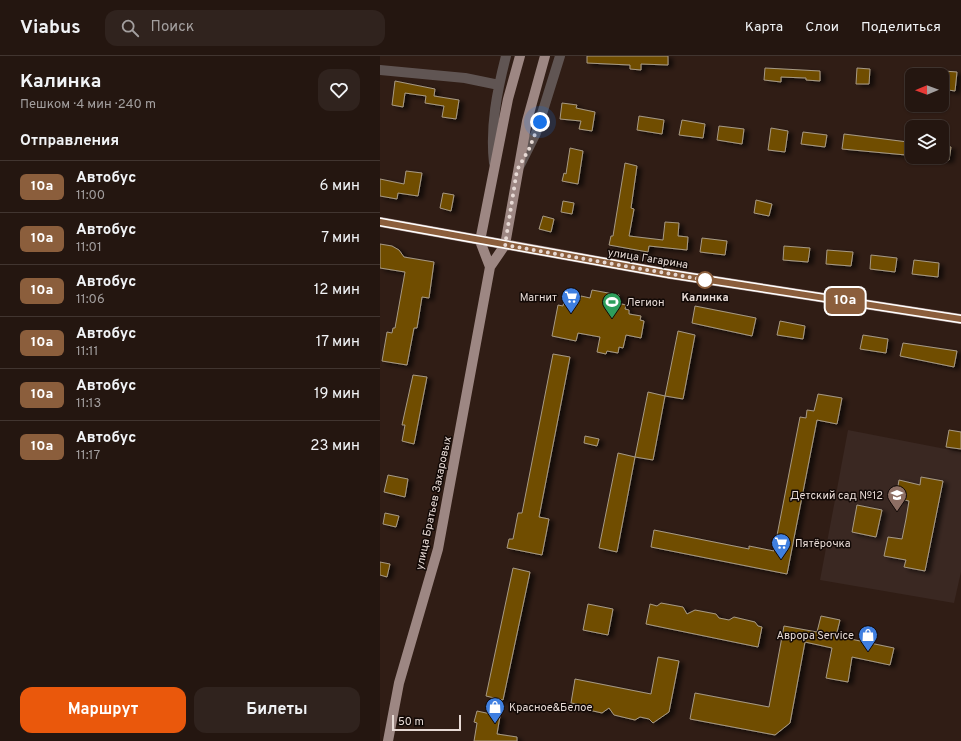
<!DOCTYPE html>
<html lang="ru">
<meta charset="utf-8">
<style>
body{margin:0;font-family:Overpass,sans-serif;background:#30231e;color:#f1f3f6;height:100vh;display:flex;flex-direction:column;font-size:15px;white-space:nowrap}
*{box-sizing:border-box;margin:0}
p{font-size:13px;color:#a39f9f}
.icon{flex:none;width:22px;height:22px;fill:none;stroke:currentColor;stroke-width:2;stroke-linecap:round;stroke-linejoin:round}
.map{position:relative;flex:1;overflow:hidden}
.side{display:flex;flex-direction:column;background:#241610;width:380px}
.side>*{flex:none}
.badge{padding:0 8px;border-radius:6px;font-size:14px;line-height:26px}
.needle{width:26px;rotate:269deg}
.tools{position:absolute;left:525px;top:12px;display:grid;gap:8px}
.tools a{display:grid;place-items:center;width:44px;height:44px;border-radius:8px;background:#241610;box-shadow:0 1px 3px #0004,0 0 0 1px #413530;font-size:20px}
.scale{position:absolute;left:12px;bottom:10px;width:69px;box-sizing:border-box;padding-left:4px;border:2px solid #e7dad5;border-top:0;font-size:11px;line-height:14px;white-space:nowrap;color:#e7dad5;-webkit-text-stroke:3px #120906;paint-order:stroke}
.you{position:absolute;width:20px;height:20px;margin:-10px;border:3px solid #fff;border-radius:50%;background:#1a73e8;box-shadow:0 0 0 6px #1a73e833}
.map>.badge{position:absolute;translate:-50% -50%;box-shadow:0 0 0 2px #fff}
h2{padding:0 20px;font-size:15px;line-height:36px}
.round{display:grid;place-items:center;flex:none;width:42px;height:42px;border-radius:12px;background:#30231e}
.headline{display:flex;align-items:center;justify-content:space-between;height:68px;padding:0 20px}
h1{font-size:19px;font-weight:700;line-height:30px}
.button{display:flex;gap:8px;margin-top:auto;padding:8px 20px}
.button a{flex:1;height:46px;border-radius:12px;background:#ea580c;color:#fff;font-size:16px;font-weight:700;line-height:46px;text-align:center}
.button a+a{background:#30231e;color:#f1f3f6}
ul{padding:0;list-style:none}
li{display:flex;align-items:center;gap:12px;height:52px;padding:0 20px;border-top:1px solid #413530}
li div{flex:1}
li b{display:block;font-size:15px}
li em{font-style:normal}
li .badge{min-width:44px;font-weight:700;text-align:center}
header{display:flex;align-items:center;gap:24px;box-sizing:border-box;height:56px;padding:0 20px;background:#241610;border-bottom:1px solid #413530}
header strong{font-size:19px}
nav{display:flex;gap:22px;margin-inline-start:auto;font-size:14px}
.search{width:280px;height:36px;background:#30231e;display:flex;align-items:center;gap:10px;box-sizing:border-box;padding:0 14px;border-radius:12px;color:#a39f9f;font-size:15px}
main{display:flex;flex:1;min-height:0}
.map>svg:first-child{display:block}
.education{fill:#3a2822}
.building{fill:#704d00;stroke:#a79a85;filter:url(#shadow)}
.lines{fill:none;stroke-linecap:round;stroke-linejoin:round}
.minor{stroke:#605553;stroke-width:10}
.major{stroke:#9d8783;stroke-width:10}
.line-casing{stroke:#fff;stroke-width:9}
.line{stroke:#8b5e3c;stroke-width:6}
.walk{stroke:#e7dad5;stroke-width:4;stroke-dasharray:0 7.2}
.stop-dot{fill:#fff;stroke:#8b5e3c;stroke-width:2}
.labels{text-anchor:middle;stroke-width:3;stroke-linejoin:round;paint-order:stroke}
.street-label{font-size:11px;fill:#e7dad5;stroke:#120906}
.poi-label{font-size:11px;fill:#e7dad5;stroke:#120906;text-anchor:end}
.stop-label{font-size:11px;font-weight:bold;fill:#e7dad5;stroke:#120906}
</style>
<header>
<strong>Viabus</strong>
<div class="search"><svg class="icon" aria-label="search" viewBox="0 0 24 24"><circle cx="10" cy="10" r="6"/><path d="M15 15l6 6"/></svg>Поиск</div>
<nav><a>Карта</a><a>Слои</a><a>Поделиться</a></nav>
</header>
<main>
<section class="side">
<div class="headline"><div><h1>Калинка</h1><p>Пешком · 4 мин · 240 m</p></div><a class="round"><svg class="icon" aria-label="heart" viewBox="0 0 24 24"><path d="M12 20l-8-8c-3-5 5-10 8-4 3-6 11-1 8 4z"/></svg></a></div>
<h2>Отправления</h2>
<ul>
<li><span class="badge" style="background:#8b5e3c;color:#fff">10а</span><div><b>Автобус</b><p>11:00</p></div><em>6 мин</em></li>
<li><span class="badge" style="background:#8b5e3c;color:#fff">10а</span><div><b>Автобус</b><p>11:01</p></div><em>7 мин</em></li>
<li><span class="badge" style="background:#8b5e3c;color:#fff">10а</span><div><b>Автобус</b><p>11:06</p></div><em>12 мин</em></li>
<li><span class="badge" style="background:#8b5e3c;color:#fff">10а</span><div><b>Автобус</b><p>11:11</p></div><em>17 мин</em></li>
<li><span class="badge" style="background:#8b5e3c;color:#fff">10а</span><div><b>Автобус</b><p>11:13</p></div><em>19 мин</em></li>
<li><span class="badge" style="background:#8b5e3c;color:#fff">10а</span><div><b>Автобус</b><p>11:17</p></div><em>23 мин</em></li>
</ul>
<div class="button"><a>Маршрут</a><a>Билеты</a></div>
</section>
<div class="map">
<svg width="581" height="685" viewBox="0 0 581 685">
<defs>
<filter id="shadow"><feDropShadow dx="4.5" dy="2.5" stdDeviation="2" flood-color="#0009"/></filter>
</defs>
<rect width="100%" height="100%" fill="#301d15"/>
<path class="education" d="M468,374l113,22v120l-7,31 -134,-23z"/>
<path class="building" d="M207,0h81v9l-27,-1v6l-11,-1v-4l-43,-2z
M385,12l55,3v10l-14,-1v-2l-25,-1v5l-17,-2z
M477,12l13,1 -1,15h-13z
M564,15l13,1 -2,19 -13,-2z
M15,25l40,8 -1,7 25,4 -3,19 -14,-2 2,-11 -19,-3 1,-7 -21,-3 -2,14 -11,-2z
M182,47l15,2 -1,3 19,4 -3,19 -13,-2 2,-8 -21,-2z
M259,60l25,4 -2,14 -25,-4z
M302,64l23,4 -2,14 -24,-3z
M339,70l25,3 -2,15 -25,-4z
M391,72l17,3 -3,21 -17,-2z
M423,76l24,3 -2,12 -24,-3z
M464,78l64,8 -2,13 -64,-6z
M562,90l9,1 -2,13h-7z
M190,92l13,3 -5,33 -16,-3 2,-8 2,1z
M245,107l12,3 -6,42 3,1 -5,27 34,4 2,-18 14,1 -1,13 10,1 -1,13 -38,-4 -1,6 -39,-7 2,-9h2z
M26,115l16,2 -4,23 -20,-3 -1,6 -17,-3v-17l24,5z
M63,137l11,2 -3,16 -11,-3z
M376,144l16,4 -3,12 -15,-3z
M183,145l11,2 -2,11 -11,-2z
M163,160l11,3 -3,13 -12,-3z
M322,182l25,3 -2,14 -25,-3z
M0,188l12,2 7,4 5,7 30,5 -5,36 -7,-1 -5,31h-3l-7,37 -25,-4 5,-29 5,1 1,-5h2l10,-56 -25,-4z
M404,190l26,2 -2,14 -25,-2z
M447,194l26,2 -2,14 -25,-2z
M491,199l26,3 -2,14 -25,-3z
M534,204l25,3 -1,14 -26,-3z
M212,234l27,5 -2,8 9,2 -1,4 4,1v4l12,2 -1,4 4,1 -3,17 -15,-3 -3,13 -4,-1 -1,6 -11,-2 -1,3 -9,-2 3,-15 -22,-4 -2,8 -24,-5 6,-31 5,1 1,-5 12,3 1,-4h3l1,-4 9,2z
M315,250l61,12 -4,18 -60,-13z
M400,265l25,5 -2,13 -26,-4z
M298,275l17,4 -12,64 -18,-3z
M483,279l25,4 -2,14 -26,-4z
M523,287l54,8 -3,16 -54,-11z
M173,298l17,3 -31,160 10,2 -7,36 -35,-7 2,-9h4l5,-26h4z
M33,319l14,2 -13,67 -12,-3 3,-16h-3z
M268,336l17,4 -12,64 -18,-3z
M438,338l24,4 -5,26 -20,-4 -30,154 -136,-27 3,-17 95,19v-3l25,5 26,-134 6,1 1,-8 7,1z
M569,374l12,2v17l-15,-2z
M205,380l14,3 -2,7 -13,-3z
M238,397l17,4 -18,95 -18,-4z
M8,419l20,4 -3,18 -21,-5z
M541,421l22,4 -18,90 -21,-4 2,-7 -22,-4 4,-19 14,2 4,-20 3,-18 -13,-3 3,-18 21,5z
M477,449l25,5 -6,27 -24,-5z
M5,457l14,3 -3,11 -13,-3z
M0,506l10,2 -3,13 -7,-2z
M133,512l17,4 -27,128 -17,-4z
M281,547l22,4 4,7 8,-4 21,4 3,4 10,2 5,-3 21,5 3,4 4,1 -4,20 -112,-23 4,-20 7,2z
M208,548l25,5 -5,26 -25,-5z
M441,560l19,4 -4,16 58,12 -4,17 -38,-8 -4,25 -22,-4 6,-30 -27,-6 -15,81 -15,12 -85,-16 5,-26 74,14 15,-81 33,6z
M278,601l21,4 -10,51 -16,11 -4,-4 -9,-2 -5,3 -21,-5 -5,-7 -7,5 -22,-5 -3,-4 -6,-1 4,-24 76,15z
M97,655l23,5 -3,18 20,3v4h-43l3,-18 -3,-1z"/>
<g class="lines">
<path class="minor" d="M0,14l85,8 34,7
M114,107c-4,-36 3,-72 12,-107
M140,109l16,-32 24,-77"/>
<path class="major" d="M0,166l290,52 291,45
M100,185l28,-142 12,-43
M100,185l10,26
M8,685l11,-58 39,-134 52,-282 15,-22 22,-124 18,-65"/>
</g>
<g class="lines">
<g class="line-casing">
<path id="line" d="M0,166l290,52 291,45"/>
</g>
<use href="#line" class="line"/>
<path class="walk" d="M160,66l-11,27 -12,21 -12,75 200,35"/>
</g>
<defs>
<g id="supermarket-pin" transform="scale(1)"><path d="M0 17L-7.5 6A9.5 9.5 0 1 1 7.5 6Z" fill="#3f7fe0" stroke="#120906"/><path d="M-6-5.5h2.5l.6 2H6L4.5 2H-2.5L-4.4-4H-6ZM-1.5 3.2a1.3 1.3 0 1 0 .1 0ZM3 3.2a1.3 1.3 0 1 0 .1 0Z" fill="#fff"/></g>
<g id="stadium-pin" transform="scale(1)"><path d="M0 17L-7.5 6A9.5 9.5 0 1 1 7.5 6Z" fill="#2e9e5b" stroke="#120906"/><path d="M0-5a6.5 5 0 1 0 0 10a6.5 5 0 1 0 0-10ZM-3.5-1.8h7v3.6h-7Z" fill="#fff"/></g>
<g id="school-pin" transform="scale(1)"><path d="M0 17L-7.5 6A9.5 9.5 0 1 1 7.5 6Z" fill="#8d6e63" stroke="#120906"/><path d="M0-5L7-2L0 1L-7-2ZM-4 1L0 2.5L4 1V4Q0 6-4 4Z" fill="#fff"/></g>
<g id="shop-pin" transform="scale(1)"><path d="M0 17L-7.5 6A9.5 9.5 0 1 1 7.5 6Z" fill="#3f7fe0" stroke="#120906"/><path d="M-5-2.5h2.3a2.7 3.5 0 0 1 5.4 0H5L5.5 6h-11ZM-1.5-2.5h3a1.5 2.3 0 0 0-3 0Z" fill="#fff"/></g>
</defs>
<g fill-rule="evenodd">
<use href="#supermarket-pin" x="191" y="241"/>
<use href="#stadium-pin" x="232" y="246"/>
<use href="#school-pin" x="517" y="439"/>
<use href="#supermarket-pin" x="401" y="487"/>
<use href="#shop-pin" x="488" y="579"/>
<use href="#shop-pin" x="115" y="651"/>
</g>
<circle class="stop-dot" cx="325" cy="224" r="8"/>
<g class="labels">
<g class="street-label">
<text transform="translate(268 202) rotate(9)" y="4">улица Гагарина</text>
<text transform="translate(53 447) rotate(-78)" y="4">улица Братьев Захаровых</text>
</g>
<g class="poi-label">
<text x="177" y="245">Магнит</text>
<text x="246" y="250" text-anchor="start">Легион</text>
<text x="503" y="443">Детский сад №12</text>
<text x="415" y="491" text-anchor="start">Пятёрочка</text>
<text x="474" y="583">Аврора Service</text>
<text x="129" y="655" text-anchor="start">Красное&amp;Белое</text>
</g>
<g class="stop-label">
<text x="325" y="245">Калинка</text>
</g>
</g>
</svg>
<div class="tools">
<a><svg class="needle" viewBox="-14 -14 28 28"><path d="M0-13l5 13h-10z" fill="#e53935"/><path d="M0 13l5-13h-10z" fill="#a39f9f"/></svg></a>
<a><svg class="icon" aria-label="layers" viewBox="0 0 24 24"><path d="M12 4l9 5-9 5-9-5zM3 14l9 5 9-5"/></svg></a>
</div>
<div class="scale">50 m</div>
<div class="you" style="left:160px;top:66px"></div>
<b class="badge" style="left:465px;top:245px;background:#8b5e3c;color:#fff">10а</b>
</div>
</main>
